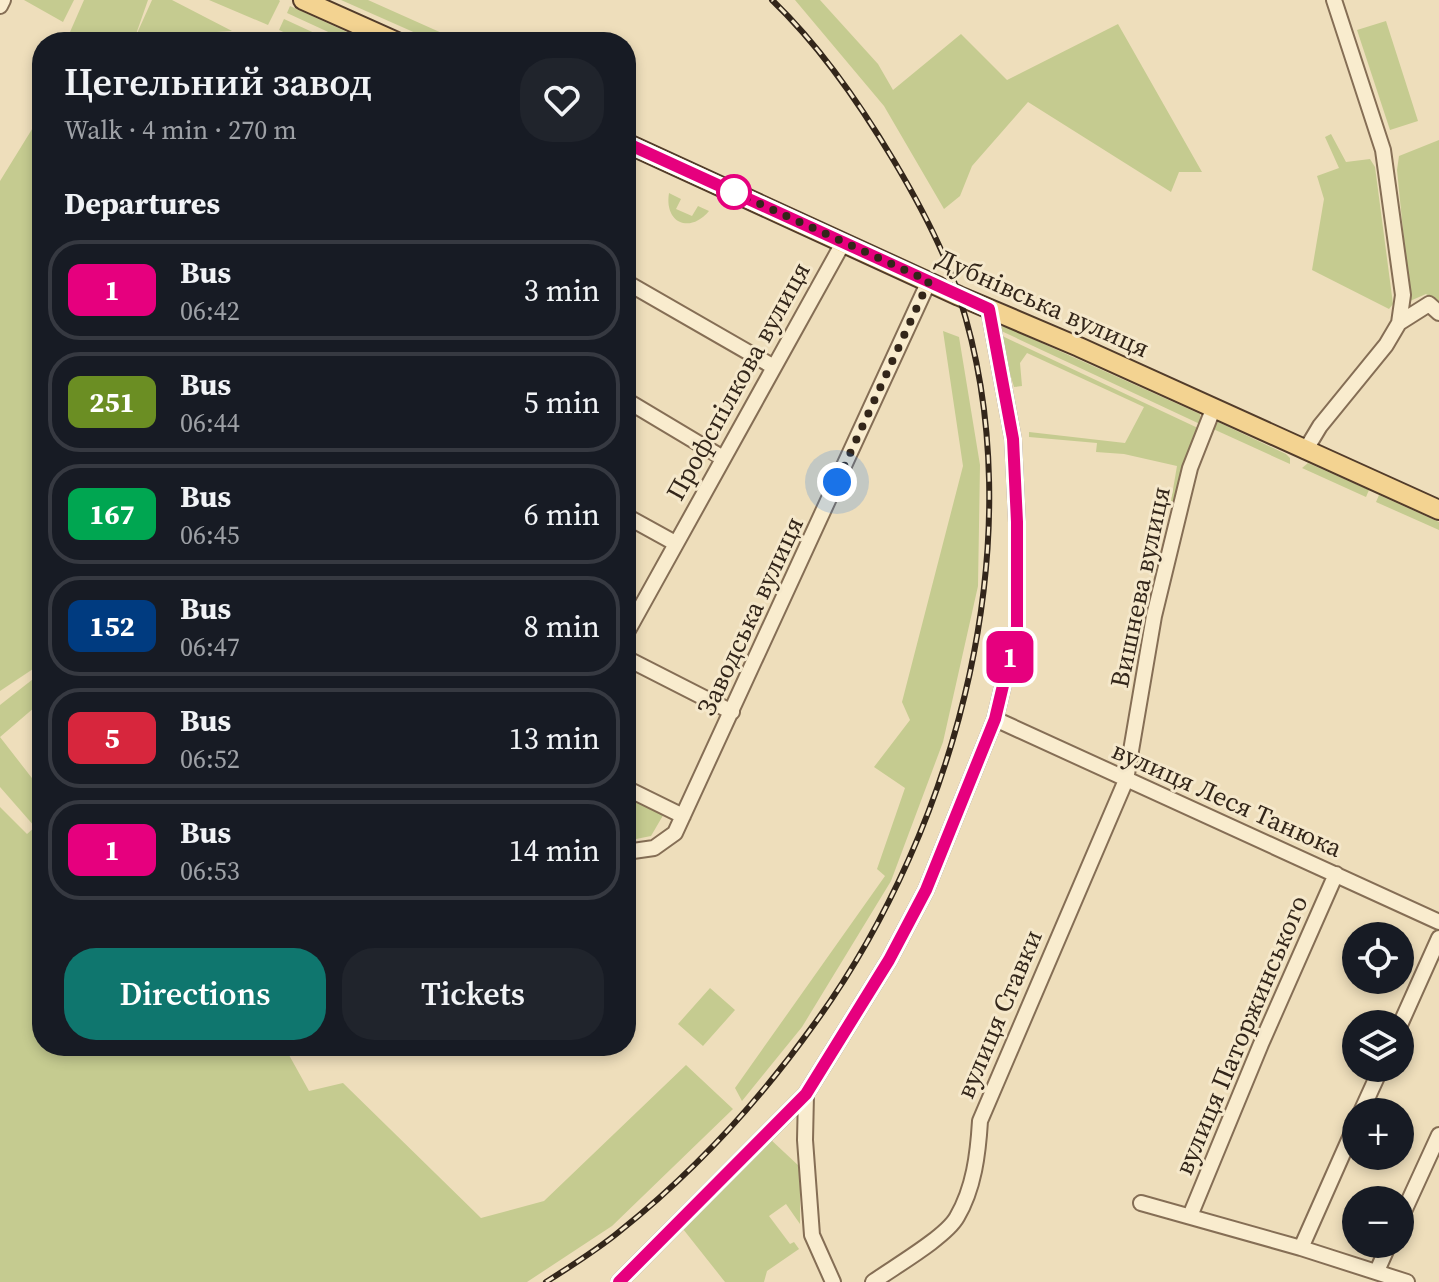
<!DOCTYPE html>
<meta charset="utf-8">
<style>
body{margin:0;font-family:"Source Serif 4",serif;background:#20242c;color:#f1f3f6;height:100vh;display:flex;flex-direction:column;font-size:30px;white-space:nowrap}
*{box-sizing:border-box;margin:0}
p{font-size:26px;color:#9ea1a6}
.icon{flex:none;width:44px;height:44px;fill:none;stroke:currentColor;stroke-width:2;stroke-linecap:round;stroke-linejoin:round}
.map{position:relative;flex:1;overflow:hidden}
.sheet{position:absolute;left:32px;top:32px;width:604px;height:1024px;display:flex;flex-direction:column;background:#171b24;border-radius:32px;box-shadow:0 4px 12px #0003}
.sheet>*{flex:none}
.badge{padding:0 16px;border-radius:12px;font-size:28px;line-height:52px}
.tools{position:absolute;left:1342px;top:922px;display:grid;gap:16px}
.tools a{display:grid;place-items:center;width:72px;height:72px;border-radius:50%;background:#171b24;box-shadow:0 4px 12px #0003;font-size:40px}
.you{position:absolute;width:40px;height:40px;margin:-20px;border:6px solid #fff;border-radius:50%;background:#1a73e8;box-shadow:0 0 0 12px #1a73e833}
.map>.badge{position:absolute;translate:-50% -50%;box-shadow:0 0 0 4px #fff}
h2{padding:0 32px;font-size:30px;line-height:72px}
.round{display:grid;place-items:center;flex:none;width:84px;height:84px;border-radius:32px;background:#20242c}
.head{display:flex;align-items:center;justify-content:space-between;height:136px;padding:0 32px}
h1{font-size:38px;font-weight:600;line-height:60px}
.button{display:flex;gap:16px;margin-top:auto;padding:16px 32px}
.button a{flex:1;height:92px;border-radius:32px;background:#0f766e;color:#fff;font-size:32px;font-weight:600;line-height:92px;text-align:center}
.button a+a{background:#20242c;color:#f1f3f6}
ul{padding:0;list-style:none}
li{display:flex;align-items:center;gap:24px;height:100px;margin:0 16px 12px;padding:0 16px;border:4px solid #363941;border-radius:32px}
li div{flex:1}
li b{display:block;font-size:30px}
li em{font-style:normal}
li .badge{min-width:88px;font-weight:700;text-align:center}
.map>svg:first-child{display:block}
.green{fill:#c5cb90}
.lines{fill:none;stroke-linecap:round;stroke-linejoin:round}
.minor-casing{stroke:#856e55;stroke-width:18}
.major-casing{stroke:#523c2a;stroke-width:22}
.minor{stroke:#f9ecce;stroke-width:14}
.major{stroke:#f3d391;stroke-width:18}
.rail-casing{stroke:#33261a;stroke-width:6}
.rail{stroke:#f5e8cb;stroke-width:3;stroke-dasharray:9;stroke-linecap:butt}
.line-casing{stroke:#fff;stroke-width:18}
.line{stroke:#e6007e;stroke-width:12}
.walk{stroke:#33261a;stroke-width:8;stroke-dasharray:0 14.4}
.stop-dot{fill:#fff;stroke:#e6007e;stroke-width:4}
.labels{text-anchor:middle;stroke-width:6;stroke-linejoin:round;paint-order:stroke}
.street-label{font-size:26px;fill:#33261a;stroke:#f5e8cb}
</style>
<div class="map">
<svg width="1439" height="1282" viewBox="0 0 1439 1282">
<rect width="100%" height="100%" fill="#eedebb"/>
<path class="green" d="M24,0h50l-11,22z
M84,0h64l-14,40 18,-40h20l60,31 -61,4 81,-1 -4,8h-121l-57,-10z
M209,0h70l1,1 -12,24z
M341,0h27l94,42h-26z
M795,0h25l58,64 15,26 68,-56 46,46 111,-56 84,148h-23l-8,20 -143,-90 -56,64 -12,30 -16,13 -60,-103z
M290,6l79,36h-19l-63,-29z
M284,19l50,23h-29l-26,-12z
M1386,21l32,100 -28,9 -33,-100z
M42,113v550l-42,28v-510z
M1331,134l15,28 24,-3 5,8 18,137 -4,5 -77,-39 12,-71 -7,-23 22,-8 -14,-31z
M1439,140v163l-13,-9 -16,7 -13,-131 2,-14z
M669,193l12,6 -5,10 16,7 6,-10 11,5c-19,23 -45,12 -40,-18z
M1004,326l196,88 2,11 -205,-96z
M943,331l16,6 21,128 -2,121 -35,156 -52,139 -89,146 -60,74 -7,-13 150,-212 -8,-7 28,-81 -31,-21 36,-47 -8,-18 61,-236z
M998,334l202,95 -25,73 -4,-1 6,-35 -53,-12 -28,-2 1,-9 -68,-6v-5l96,11 19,-36 -117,-54 -7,10 2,23 -8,1z
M1218,422l68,32 4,4v6l-79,-36z
M1308,463l61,27 -3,7 -64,-29z
M1379,495l60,27v8l-63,-28z
M42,672v29l-42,36v-32z
M0,737l42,54v255h242l25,45 34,-8 138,135 63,-17 142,-136 47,44 -121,117 -85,56h-527v-475l27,27 8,-7 -35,-40z
M626,795l39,17 -14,24 -25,5z
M710,988l25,22 -32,36 -25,-22z
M769,1138l31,29v57l-14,-20 -17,12 21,28 4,-2 5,7 -32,22 -3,11h-39l-42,-53z"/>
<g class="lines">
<g class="minor-casing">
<path id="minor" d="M0,6l3,-6
M626,282l148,85
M1399,323l30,-19 10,9
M626,400l97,58
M1305,451l15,-25 66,-81 13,-22 4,-28 -20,-145 -49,-150
M626,516l49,27
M626,634l217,-391
M626,658l106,54
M995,719l444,203
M626,788l57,28
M626,852l28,-4 21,-15 254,-552
M1400,1025l39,-87
M806,1094l-1,46 7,95 21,47
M1361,1112l20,-44
M1141,1203l160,45 106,34
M1190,1216l71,-172 75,-170
M1400,1220l39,-85
M1301,1248l55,-124
M1377,1271l12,-27
M619,1282l187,-188 83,-134 37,-70 69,-171 22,-92v-105l-4,-83 -24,-130
M873,1282c21,-15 73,-45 84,-65 17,-29 21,-63 23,-96l146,-341 28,-164 36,-148 24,-61"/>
</g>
<g class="major-casing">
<path id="major" d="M303,0l94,42
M626,143l333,153 120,51 360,163"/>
</g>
<use href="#minor" class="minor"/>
<use href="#major" class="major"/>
<g class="rail-casing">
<path id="rail" d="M546,1282c25,-16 51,-32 74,-51 74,-59 140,-131 195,-208 143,-197 221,-490 144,-727 -15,-47 -40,-93 -65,-135 -34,-57 -74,-115 -122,-161"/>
</g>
<use href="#rail" class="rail"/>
</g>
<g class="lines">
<g class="line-casing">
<path id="line" d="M619,1282l187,-188 83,-134 37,-70 69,-171 22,-92v-105l-4,-83 -24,-130 -363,-166"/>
</g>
<use href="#line" class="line"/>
<path class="walk" d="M734,192l195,89 -92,201"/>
</g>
<circle class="stop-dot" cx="734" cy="192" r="16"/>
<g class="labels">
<g class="street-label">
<text transform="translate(1043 303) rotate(24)" y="9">Дубнівська вулиця</text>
<text transform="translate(738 381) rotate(-61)" y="9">Профспілкова вулиця</text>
<text transform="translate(1140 587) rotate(-78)" y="9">Вишнева вулиця</text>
<text transform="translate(750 616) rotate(-65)" y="9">Заводська вулиця</text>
<text transform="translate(1227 799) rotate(24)" y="9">вулиця Леся Танюка</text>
<text transform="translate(999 1014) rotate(-67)" y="9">вулиця Ставки</text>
<text transform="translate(1241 1035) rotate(-67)" y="9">вулиця Паторжинського</text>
</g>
</g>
</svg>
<div class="tools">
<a><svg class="icon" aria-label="locate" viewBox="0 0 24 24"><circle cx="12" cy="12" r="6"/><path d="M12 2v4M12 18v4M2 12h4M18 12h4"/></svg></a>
<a><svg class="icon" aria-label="layers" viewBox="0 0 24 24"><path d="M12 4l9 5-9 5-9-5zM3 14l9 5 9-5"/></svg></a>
<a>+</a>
<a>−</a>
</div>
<div class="you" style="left:837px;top:482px"></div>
<b class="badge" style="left:1010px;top:657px;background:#e6007e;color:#fff">1</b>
<section class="sheet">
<div class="head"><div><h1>Цегельний завод</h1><p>Walk · 4 min · 270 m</p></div><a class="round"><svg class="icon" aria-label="heart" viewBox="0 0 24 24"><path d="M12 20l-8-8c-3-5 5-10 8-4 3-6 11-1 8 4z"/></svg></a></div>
<h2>Departures</h2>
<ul>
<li><span class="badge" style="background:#e6007e;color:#fff">1</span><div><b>Bus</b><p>06:42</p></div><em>3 min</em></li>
<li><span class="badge" style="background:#6b8e23;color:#fff">251</span><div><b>Bus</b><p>06:44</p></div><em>5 min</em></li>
<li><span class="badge" style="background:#00a651;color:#fff">167</span><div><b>Bus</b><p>06:45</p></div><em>6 min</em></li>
<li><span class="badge" style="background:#003b80;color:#fff">152</span><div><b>Bus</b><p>06:47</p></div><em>8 min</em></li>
<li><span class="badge" style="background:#d7263d;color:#fff">5</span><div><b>Bus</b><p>06:52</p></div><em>13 min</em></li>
<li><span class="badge" style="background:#e6007e;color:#fff">1</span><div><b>Bus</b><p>06:53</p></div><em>14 min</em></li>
</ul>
<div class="button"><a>Directions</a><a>Tickets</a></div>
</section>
</div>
